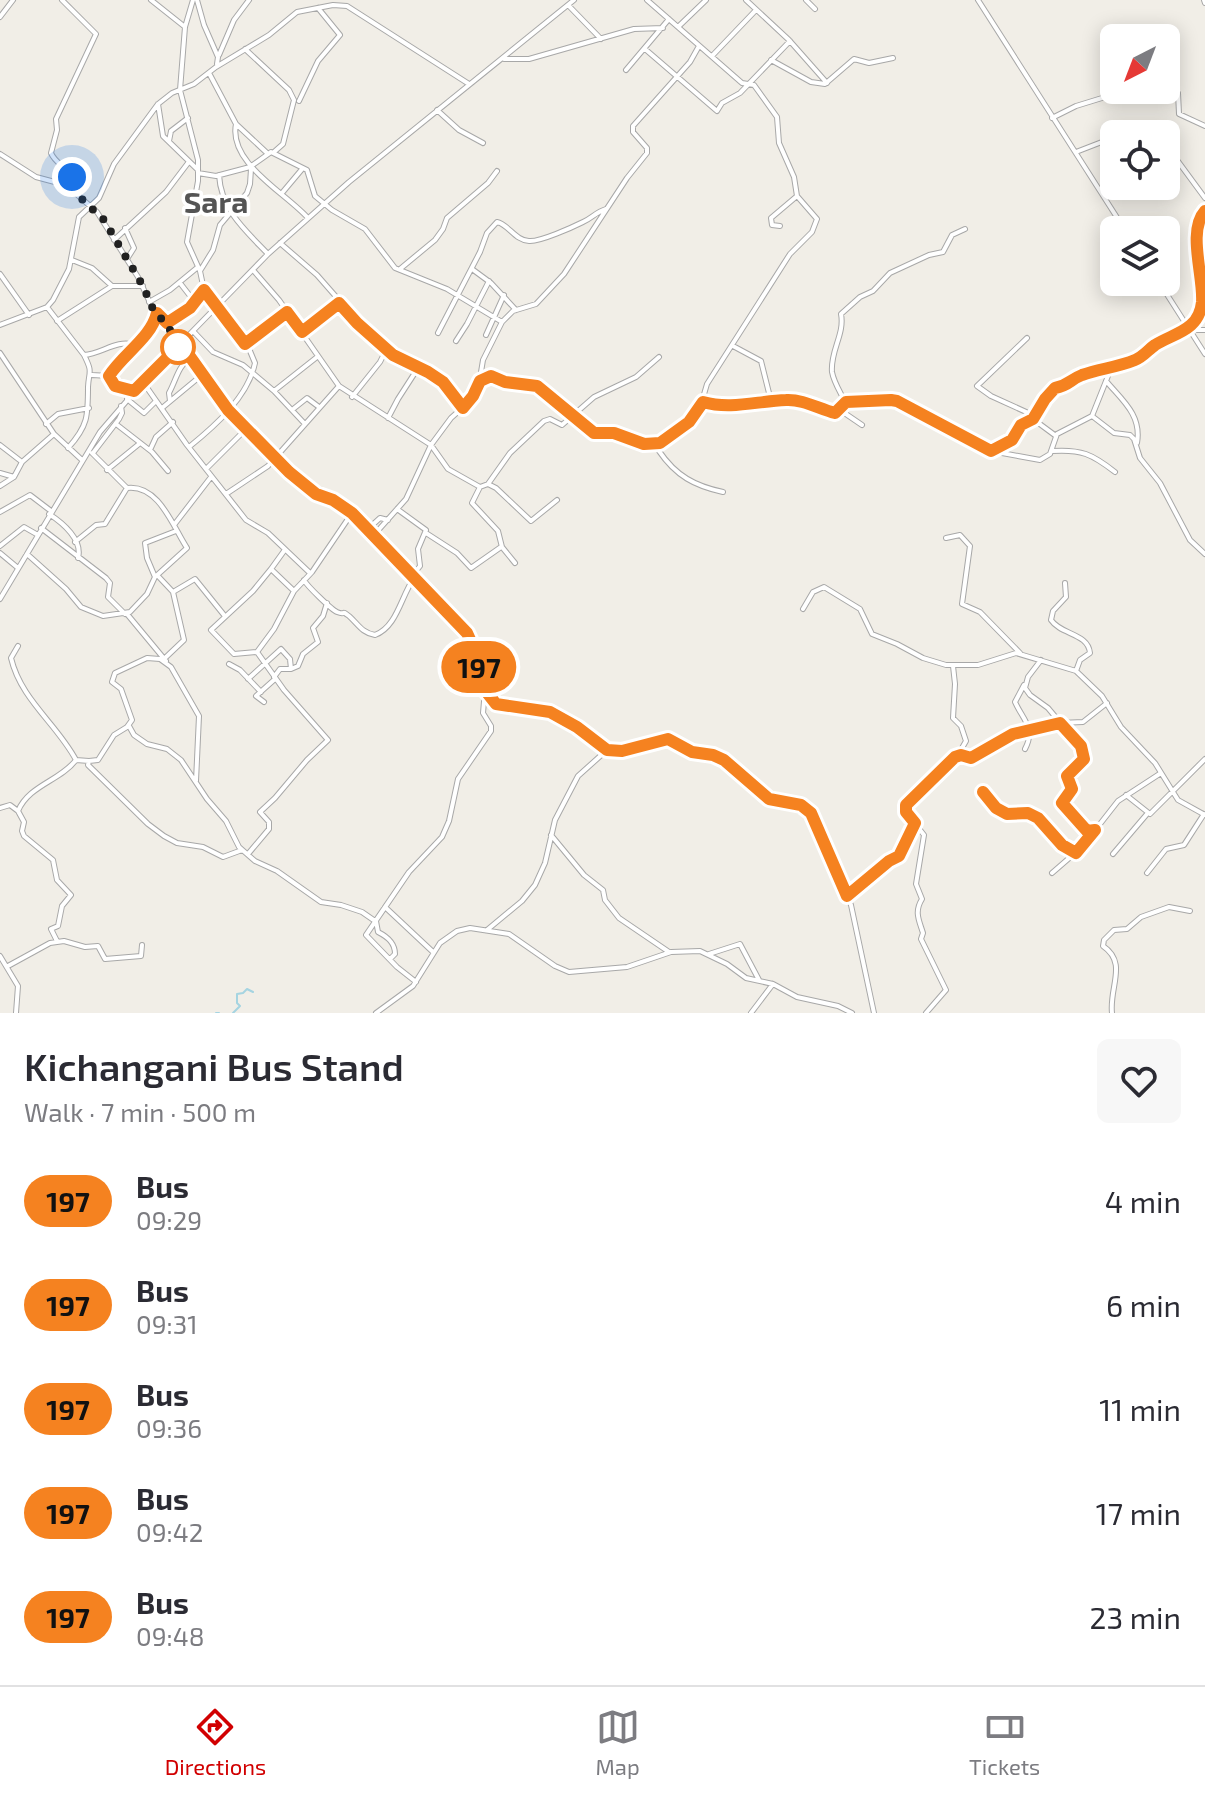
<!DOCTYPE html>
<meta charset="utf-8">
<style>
body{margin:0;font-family:"Exo 2",sans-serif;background:#f7f7f7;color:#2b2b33;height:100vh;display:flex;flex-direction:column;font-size:30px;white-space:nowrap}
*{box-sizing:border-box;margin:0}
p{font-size:26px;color:#7c7c81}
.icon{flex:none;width:44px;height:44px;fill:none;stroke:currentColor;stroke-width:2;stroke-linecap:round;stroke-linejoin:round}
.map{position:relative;height:1013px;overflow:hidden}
.details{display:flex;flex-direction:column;background:#fff;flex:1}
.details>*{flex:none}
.badge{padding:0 16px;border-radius:26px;font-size:28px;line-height:52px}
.needle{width:52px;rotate:222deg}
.tools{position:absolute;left:1100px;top:24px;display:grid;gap:16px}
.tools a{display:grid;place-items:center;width:80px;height:80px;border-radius:12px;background:#fff;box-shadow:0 4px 20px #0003;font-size:40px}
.you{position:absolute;width:40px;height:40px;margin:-20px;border:6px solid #fff;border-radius:50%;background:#1a73e8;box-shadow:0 0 0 12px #1a73e833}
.map>.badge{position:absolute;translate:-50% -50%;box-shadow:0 0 0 4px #fff}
.round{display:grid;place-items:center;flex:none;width:84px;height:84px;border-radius:12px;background:#f7f7f7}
.overview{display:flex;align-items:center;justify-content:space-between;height:136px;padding:0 24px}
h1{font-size:38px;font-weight:600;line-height:60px}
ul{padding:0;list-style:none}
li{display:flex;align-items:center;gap:24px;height:104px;padding:0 24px}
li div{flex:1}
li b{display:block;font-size:30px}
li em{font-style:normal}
li .badge{min-width:88px;font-weight:700;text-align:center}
.dock{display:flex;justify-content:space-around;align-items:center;height:112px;border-top:2px solid #e1e1e2;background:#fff;font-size:22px;color:#7c7c81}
.dock a{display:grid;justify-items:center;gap:4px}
.dock .selected{color:#d10001}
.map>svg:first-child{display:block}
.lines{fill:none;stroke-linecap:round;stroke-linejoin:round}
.stream{stroke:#a5d4e1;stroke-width:2}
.minor-casing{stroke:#a8a8a8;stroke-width:6}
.minor{stroke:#fff;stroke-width:4}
.line-casing{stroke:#fff;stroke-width:18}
.line{stroke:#f58220;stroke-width:12}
.walk{stroke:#212121;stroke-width:8;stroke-dasharray:0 14.4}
.stop-dot{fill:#fff;stroke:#f58220;stroke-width:4}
.labels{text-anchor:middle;stroke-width:7;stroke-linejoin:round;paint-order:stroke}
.quarter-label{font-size:30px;font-weight:bold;fill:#545454;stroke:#fff}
</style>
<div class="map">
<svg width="1205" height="1013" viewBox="0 0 1205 1013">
<rect width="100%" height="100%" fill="#f1eee7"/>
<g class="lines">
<path class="stream" d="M216,1013h3
M233,1013l7,-7 -3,-3v-9l6,-1 4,-4 6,3"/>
<g class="minor-casing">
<path id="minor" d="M62,0l34,34 -40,85 1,11 -6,23c5,12 18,14 22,27l-4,7
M151,0l34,27
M197,0l7,25 14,32 -1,7
M746,0l43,40 38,43
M806,0l9,9
M978,0l147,230
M1204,0l1,3
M568,5l33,34
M0,17l13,-17
M679,26l27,-26
M245,49l44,41 5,10 -11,44 -9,8
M645,49l72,62 5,-8 18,-10 50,-52
M219,55l15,-35 15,-20
M712,56l44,-46
M504,59h25l105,-30 29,-1
M771,60l40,22 14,2 29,-25 15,4 24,-5
M626,70l43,-51
M209,73l27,51 31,29
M1166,86l12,7 1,21 26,12
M299,101l19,-40 22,-26 -22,-27
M158,104l5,32 35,34
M437,110l22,20 24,13
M1052,118l24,-12 52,-16
M236,124c-8,39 50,69 72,94
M169,141l2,-10 17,-13
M1076,152l31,-12h7
M1166,153l11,7 28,38
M0,154l36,23 30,8 31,27 41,65 14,30 15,16 61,87 61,62 27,22 17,6 19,13 115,120 9,18 9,39 11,14 54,8 27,15 30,23 10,1 46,-12h8l21,13 21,3 11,5 45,39 32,6 10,8 40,92 23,108
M198,173l18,3 34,-9 21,-15 36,18 8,26 17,14 33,19 30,39 52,21 55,33
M219,175c2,35 26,55 49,79
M282,193l21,-25
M780,226l-8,-1 -1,-7 26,-22
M125,228l9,20 -7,11
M114,240l52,-48 22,-29
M280,243l37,32 50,57 34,28 32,14 30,34
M72,260l20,8 20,18
M400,269l35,-29 8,-11 4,-11 41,-35 9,-12
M472,269l19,14 25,27
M253,270l26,30 60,86 92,59 17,24 32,18 8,-3 22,-31 34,-32 6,-2 12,6 32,-28 42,-20 23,-20
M200,271l13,-21 7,-25 27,-32 3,-9 1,-15
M0,274l29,41
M1159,282l46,72
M180,283l14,18
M149,302l21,-12 28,-23
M47,307l37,48c18,-1 32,-16 51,-10
M57,321l55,-35h31
M167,323l21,-13 16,-20
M0,325l47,-18 6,-7 16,-31 10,-52 20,-19 15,-34 44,-60 14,-11 22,-9 22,-17 53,-32 28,-23 36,-7 14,1 122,78
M1190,330h15
M193,331l20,21 30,13 31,26
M302,332l37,-29
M438,333l42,-81 7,-19 10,-11c11,2 19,19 32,19 11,1 44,-14 54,-19 9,-4 13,-10 23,-13
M486,335l18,-40
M1027,338l-50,48 14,10 44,20
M456,341l11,-17 22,-43
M245,344l42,-32
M733,346l28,15 10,40
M0,353l54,81
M92,375l17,1c14,-21 42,-38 48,-63
M109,376l6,10 19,5
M480,378l3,-18 19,-38 11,-11 23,-7 28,-30 63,-96 20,-25v-5l-14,-16v-6l57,-64 9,-16
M1106,381c16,19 36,34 31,62
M143,382l44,63 59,75 22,13 42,40
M352,397l28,-35 6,-12
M127,399l17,14 12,-12
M170,401l-1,-8c7,-13 9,-26 21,-36
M703,402l17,5 66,-7 49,13 11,-11 51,-1 94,50 49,9 10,-6 7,-20 35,-18 20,-50 28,-8 15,-13 17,-7 17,-11 9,-11 4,-15 -4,-32v-44l7,-14
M845,402c-4,-9 -11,-19 -13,-30 -2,-21 13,-38 9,-58l19,-17 13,-6 17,-18 39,-18 14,-3 9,-17 13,-6
M162,408l41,-34
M292,410l15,-12 12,9
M840,410l22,15
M1092,416l22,17 16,2 4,4 6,19 20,25 30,57 15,14
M388,418l10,-19 20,-31
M1033,419l23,17
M304,423l-30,-32 43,-34
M46,424l12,-10 31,-6
M116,424l36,28 16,19
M660,443l-1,8c17,25 36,35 64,41
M0,445l22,17 -8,15 -14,9
M189,447c26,-21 59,-50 66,-84l-5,-12 -46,-61 -4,-19 -13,-29 11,-61v-21l-18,-70 5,-63 8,-27
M68,448c20,-22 20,-32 20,-61 1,-17 5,-14 -4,-32
M150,450l6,-13 17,-15
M993,450l19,-10 10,-17 10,-4 13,-20 10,-11 10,-1 16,-12 31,-9
M1052,451c29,-2 40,3 63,21
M92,453l35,35
M93,453l26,-34 3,-6 -1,-7
M22,462l32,-28 28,26
M206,469l41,-41
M107,470l32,-26
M0,473l14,4
M488,484l8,4 35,33 26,-21
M480,487l-8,16 26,28 4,16 13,16
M226,494l42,-28 71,-80
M397,509l29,21 -8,19 2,17 -8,10
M0,512l30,-17 21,16
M49,514c14,9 34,26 29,44
M174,525l37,-48
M41,528l65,50 4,5 -2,14 17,17
M368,529l12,-11 8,2
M426,533l31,20 14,15 30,-21
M374,535l32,-36 25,-54 20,-27 19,-17 10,-20 8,-5 17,6 32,4 57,47h20l30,11 16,-1 29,-21 11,-14 7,-24 83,-130 22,-22 5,-13 -20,-23 -3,-19 -15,-34 -2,-26 -23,-32 -12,-2 -95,-83
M946,538l14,-3 10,11 -8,58 18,8 40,41
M75,542l21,-17 9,-1 22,-36c32,-4 46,39 60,60l-32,29
M0,546l24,-19 14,8
M284,551l-13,18 23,22
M0,553l18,15
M27,554l39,35 15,18 22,9 27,-4 17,-18 8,-17 -8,-19 -2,-15 31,-12
M157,575l16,17 11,48 -20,19
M304,580c3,6 28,30 33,32 10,4 3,-3 12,4 9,8 13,17 26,19 22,-8 26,-39 39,-57
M1065,583l1,14 -13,14 -2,9c10,15 37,13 39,33l-10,7 -4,11
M173,592l22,-13 29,36
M0,599l100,-167 43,-50 125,-128 81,-72 225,-182
M803,609l10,-17 11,-5 36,22 12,25 25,10 26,14 23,7h32l38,-12 60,18 26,25 19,31 34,36 23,37 27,15
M127,614l39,47
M18,646l-7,12c10,42 46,66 65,102
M257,652l-23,2 -23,-24 42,-39 18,-22
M1041,660l-13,17 -3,11 5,7 18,13 36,43v8l-17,17 5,13 -10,14 25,28 8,-1
M229,664l11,6 21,22
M953,666l2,18 -2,34 8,8 5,15 -8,14
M274,677l6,-8h11l7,-3 5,-12 15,-12 -5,-14 10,-12 4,-13
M248,679l33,-30 9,10 1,10
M1024,685l-9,17c8,18 21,26 10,47
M264,702l-8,-6 19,-17
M129,726l5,9 13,9 20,5 14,11 26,39 19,22 13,26 16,14 22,10 44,31 20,3 21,7 13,9
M196,781l3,-65 -28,-49 -11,-8 -13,-1 -32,15 -3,9 9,7 11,31 -5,7 -13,8 -16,25 -9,1 -1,4 60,59 16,12 13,7 26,4 20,10 19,-7
M983,792l21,20 7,3 17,-2 10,5 24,27 14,8
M1126,795l24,19 55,-55
M0,808l10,-3 8,6
M551,835l33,40 19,15 2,10 14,18 50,34
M248,854l21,-25v-7l-9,-10 15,-14 32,-38 21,-20 -44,-50 -27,-38 17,-23 20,-38 18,-19 40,-59
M1113,854l34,-40
M1052,873l30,-26 36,-46 43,-28
M1147,873l19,-24 18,-4 20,-31
M847,896l42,-35 9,-4 17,-34
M385,907l48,45
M376,921l2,11c10,5 17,11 17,22l-5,5
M487,930l35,-29 13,-16 10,-22 10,-43 23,-44 29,-26
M57,941l-6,-12 7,-3 4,-20 9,-11 -14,-15 -4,-20 -29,-24 -2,-5 2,-9 -6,-11c11,-26 42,-30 58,-51l13,1
M709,954l31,-10 19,36
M0,956l18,30 -2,27
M8,966l42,-23 14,-2 21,6 13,-1 7,13 36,-3 1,-11
M416,982l-19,-15 -31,-32 43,-63 33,-35 7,-16 9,-42 33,-48v-5l-8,-13 2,-23
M376,1013l37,-27 27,-43 17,-12 13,-3 39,6 46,32 14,6 58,-5 44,-15 29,-1 27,13 19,14 27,6 24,13 41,9 14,7
M751,1013l22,-29
M926,1013l20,-23 -25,-51 2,-6c-4,-13 -9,-21 -1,-34l-6,-15 8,-49 -18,-23v-7l52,-50 13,3 50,-26 39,-9 23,-1 24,-19
M1112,1013c-3,-26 16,-50 -9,-67l1,-6 10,-10 13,-1 14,-12 28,-10 21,4"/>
</g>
<use href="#minor" class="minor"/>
</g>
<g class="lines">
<g class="line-casing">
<path id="line" d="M983,792l13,16 11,6 21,-1 10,5 24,27 14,8 19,-23 -8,1 -25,-28 10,-14 -5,-13 17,-17 -3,-13 -21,-23 -47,11 -42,24 -10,-3 -6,2 -49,48v7l9,11 -16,33 -10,5 -42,35 -36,-83 -10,-8 -32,-6 -45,-39 -11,-5 -21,-3 -24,-13 -46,12 -15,-1 -30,-23 -27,-15 -54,-8 -11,-14 -8,-35 -10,-22 -115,-120 -19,-13 -17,-6 -27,-22 -61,-62 -47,-66 -47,47 -19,-5 -6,-10c14,-22 42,-38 48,-63l10,10 23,-15 14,-18 41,54 42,-32 15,20 37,-29 18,20 36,32 35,17 15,10 20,26 10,-12 7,-15 11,-5 14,6 32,4 57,47h20l30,11 16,-1 29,-21 14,-20c28,8 54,-1 83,-2 17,-1 33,9 49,13l11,-11 45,-2 6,1 94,50 21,-11 9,-15 12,-6 12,-20 10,-11c15,-3 14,-8 27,-13 17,-6 36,-8 53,-15 8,-3 13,-10 20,-15 19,-12 44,-14 47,-43 2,-25 -15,-71 3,-91"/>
</g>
<use href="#line" class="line"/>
<path class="walk" d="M72,177l-3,10 35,33 39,66 9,21 29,37 -3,3"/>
</g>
<circle class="stop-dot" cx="178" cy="347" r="16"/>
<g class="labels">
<g class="quarter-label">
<text x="216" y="213">Sara</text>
</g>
</g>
</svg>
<div class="tools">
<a><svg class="needle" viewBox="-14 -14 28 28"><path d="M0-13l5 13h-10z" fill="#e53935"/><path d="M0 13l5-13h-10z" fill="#7c7c81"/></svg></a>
<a><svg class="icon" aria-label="locate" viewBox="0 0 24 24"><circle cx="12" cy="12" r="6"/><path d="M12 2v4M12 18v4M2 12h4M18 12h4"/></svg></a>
<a><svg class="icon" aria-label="layers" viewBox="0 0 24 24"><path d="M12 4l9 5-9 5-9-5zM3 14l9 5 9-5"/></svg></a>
</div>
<div class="you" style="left:72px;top:177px"></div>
<b class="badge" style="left:479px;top:667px;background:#f58220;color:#111">197</b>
</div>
<section class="details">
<div class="overview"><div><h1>Kichangani Bus Stand</h1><p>Walk · 7 min · 500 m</p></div><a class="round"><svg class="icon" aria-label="heart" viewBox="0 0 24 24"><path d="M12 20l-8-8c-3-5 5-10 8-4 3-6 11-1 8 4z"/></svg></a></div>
<ul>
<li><span class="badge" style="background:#f58220;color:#111">197</span><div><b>Bus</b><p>09:29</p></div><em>4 min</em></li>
<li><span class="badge" style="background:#f58220;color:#111">197</span><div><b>Bus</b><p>09:31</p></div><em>6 min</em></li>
<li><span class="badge" style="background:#f58220;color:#111">197</span><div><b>Bus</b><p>09:36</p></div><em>11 min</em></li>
<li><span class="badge" style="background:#f58220;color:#111">197</span><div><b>Bus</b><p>09:42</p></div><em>17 min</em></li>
<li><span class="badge" style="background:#f58220;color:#111">197</span><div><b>Bus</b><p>09:48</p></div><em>23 min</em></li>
</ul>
</section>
<nav class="dock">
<a class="selected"><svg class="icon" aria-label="directions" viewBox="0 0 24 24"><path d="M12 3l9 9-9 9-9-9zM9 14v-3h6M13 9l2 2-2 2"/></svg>Directions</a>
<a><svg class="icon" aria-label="map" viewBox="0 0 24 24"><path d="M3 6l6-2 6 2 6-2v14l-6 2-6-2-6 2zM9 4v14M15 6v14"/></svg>Map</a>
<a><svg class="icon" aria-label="tickets" viewBox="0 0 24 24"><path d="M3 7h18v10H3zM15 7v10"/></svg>Tickets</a>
</nav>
